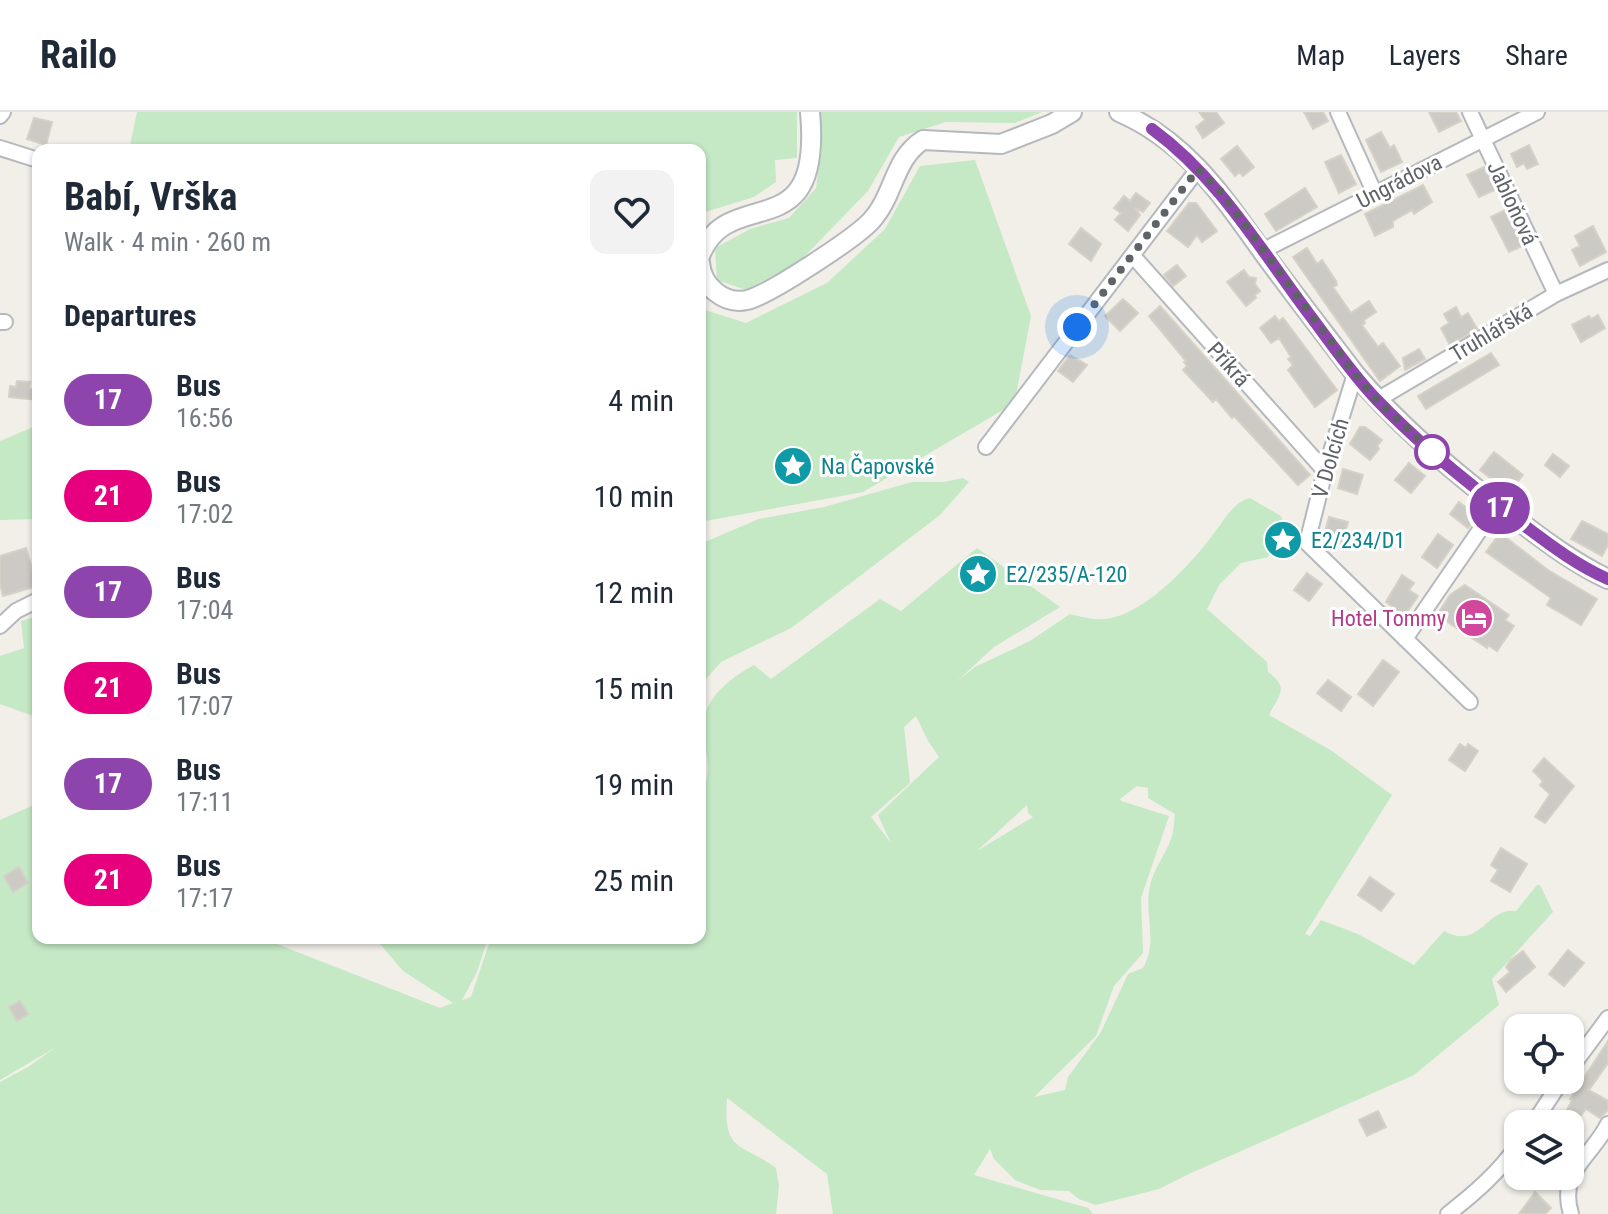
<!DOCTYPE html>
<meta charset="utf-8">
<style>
body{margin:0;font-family:"Roboto Condensed",sans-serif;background:#f2f2f3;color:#1f2937;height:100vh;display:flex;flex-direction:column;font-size:30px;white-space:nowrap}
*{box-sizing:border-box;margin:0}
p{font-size:26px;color:#747a83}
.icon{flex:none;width:44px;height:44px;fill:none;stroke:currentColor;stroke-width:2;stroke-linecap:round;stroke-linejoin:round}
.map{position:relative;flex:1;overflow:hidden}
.side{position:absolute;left:32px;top:32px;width:674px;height:800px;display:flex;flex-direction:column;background:#fff;border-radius:16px;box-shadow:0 2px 6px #0004}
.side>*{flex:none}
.badge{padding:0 16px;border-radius:26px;font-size:28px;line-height:52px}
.controls{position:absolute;left:1504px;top:902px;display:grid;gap:16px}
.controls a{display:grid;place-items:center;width:80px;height:80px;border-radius:16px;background:#fff;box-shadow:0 2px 6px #0004;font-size:40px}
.you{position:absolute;width:40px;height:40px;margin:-20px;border:6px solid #fff;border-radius:50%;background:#1a73e8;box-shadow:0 0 0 12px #1a73e833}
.map>.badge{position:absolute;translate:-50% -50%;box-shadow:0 0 0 4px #fff}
h2{padding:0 32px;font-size:30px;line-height:72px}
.round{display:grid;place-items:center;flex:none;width:84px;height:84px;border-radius:16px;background:#f2f2f3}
.head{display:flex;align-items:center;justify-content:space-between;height:136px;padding:0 32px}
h1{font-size:38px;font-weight:700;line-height:60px}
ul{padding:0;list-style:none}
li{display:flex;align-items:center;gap:24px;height:96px;padding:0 32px}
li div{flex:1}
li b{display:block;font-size:30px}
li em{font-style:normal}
li .badge{min-width:88px;font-weight:700;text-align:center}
header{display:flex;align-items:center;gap:48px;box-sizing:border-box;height:112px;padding:0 40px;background:#fff;border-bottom:2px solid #e0e1e3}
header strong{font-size:38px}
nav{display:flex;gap:44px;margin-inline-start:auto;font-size:28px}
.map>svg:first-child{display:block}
.green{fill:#c5e8c5;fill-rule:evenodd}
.building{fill:#cccac5;stroke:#d6d1c6;stroke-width:2}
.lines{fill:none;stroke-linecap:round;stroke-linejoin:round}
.minor-casing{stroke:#b5b8bc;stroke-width:18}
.tertiary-casing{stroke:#b5b8bc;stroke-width:22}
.minor{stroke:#fff;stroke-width:14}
.tertiary{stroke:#fff;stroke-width:18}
.line-casing{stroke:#fff;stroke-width:18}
.line{stroke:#8e44ad;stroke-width:12}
.walk{stroke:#5f6368;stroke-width:8;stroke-dasharray:0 14.4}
.stop-dot{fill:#fff;stroke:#8e44ad;stroke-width:4}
.labels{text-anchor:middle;stroke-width:6;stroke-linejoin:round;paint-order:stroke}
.street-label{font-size:22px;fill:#5f6368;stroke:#fff}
.culture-label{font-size:22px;fill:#0d838f;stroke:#fff;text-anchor:start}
.hotel-label{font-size:22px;fill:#b23c85;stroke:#fff;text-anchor:end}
</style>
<header>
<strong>Railo</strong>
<nav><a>Map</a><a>Layers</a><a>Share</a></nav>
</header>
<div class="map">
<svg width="1608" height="1102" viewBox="0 0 1608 1102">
<rect width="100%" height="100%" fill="#f1efe8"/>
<path class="green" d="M137,0h660v46l-22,2 1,22 -22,15 -52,16 4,9 -6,14v-86h-571z
M820,0h222l-27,11 -69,-1 -47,15 -31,54 -69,71 -53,28 -29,-10 -2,-32 35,-19 39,-11 27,-30 6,-44z
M975,48l56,156 -15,79 -13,15 -140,82 -163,30v-222l5,10 41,13 81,-40 58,-54 35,-63z
M38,313v94l-38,1v-79z
M963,366l6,4 -29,33 -84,64 -65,49 -70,34 -21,24v-142l59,-25 65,-12 88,-25h32z
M1250,386l31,18 4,12 -17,29 -27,6 -22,22 -12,24 60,53 1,10c22,16 11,23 1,43l63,36 60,44 -87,139 5,2 11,-16 37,14 56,31 30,-34c36,20 42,-24 72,-20l21,-26h3l13,27 -61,67 7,26 -85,70 -223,98 -32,16 -63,16 -17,-6 -10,-8 -29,-1 -25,-10 -21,-21 -4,-10 -16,26 114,33 5,6h-260l-6,-40 -100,-76c-4,55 13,44 49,70l3,18 -3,28h-776v-132l28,-15 28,-20 -56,33v-260l38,-17v135h241l-2,6 163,64 13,-5 -50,-32 -28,-33h113l-11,34 -15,28 9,-3 20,-59h209v-146c17,-19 0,-52 4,-74 4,-23 31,-43 50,-53l17,14 109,-80 21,12 76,-63 83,59 -66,40 -38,35 19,-15 55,-26 40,-27c12,3 23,6 36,5 39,-5 84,-54 106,-83 11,-14 21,-34 38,-38zM916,604l12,25 11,16 -61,58 13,28 -20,-26 39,-34 -6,-56zM1137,674l11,2v10l27,16c-1,8 -1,17 -4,25 -6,17 -19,32 -22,51 -4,29 9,51 -6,78l-15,6 -27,58 -33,45 -3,13 -31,7 62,-61 18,-50 29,-33 -2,-55 28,-82 -48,-15 -1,-2zM1027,693l1,8 5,4 -56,34z
M38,504v123l-5,-23 -33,-12v-48l24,-8 -3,-27z"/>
<path class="building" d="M1199,0h17l8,11 -21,15 -7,-11 9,-7z
M1304,0h19l5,9 -15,8z
M1429,0h27l5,9 -22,11z
M34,6l18,4 -6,23 -19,-6z
M1381,20l9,16 4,-3 8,17 -21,10 -15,-32z
M1529,33l9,19 -11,5 -3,-6 -7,4 -6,-13z
M1237,34l17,21 -11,9 -4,-4 -4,4 -14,-17z
M1341,43l15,29 -17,9 -14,-31z
M1484,55l11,23 -16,7 -12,-22z
M1423,73l9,17 -18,12 -2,-4 -19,11v6l-18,9 -10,-22z
M1305,76l12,19 -41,24 -11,-17z
M1136,81l14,10 -7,9 -8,-4 5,7 -12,16 -13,-11 6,-7 -7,-5 10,-12 6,5z
M1189,91h7l21,28 -15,11 -5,-7 -9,12 -21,-16z
M1505,98l17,36 -13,6 -18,-35z
M1593,114l13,26 -26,14 -8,-16 8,-4 -5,-10z
M1081,116l20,16 -10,17 -22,-17z
M1307,136l10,16 5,-4 14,21 1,4 -4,2 18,26 18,-12 7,11 -12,8 1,3 -3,2 16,22 5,-4 17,23 -20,15 -87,-124z
M1177,153l9,11 -13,10 -9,-11z
M1244,158l5,7 7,1 -1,6 5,7 -5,4 1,3 -10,8 -19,-24z
M1123,187l15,14 -18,18 -15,-15z
M1160,194l150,169 -12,10 -64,-69 -2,2 -16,-19 -3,3 -30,-32 4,-4 -3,-4 2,-1 -37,-45z
M1456,195l5,10 7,-4 9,16 -27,16 -9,-17 8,-5 -5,-9z
M1598,203l7,13 -24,14 -9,-17 17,-9 2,3z
M1275,204l4,5 4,-3 54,72 -22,17 -27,-37 5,-5 -5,-6 3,-2 -12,-19 -8,5 -11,-15z
M1419,237l6,10 -20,11 -2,-12z
M1491,241l8,12 -73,44 -8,-13z
M1070,243l17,10 -14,17 -15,-11z
M17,269l13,1 -1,7 9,1v10l-29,-3 1,-11 6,1z
M1360,315h5l17,13 -5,6 2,3 -9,11 -20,-16z
M1494,340l29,23 -14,17 -29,-22z
M1553,342l16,12 -9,11 -15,-12z
M1409,351l16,13 -14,17 -16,-13z
M1343,357l20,6 -6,19 -19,-6z
M1459,390l18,14 -9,12 -18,-14z
M1329,405l19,5 -6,22 -19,-5z
M1582,409l26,13v11l-6,11 -31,-17z
M1500,421l48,37 49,29 -16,26 -34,-20 4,-7 -65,-46z
M1438,422l15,11 -16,23 -15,-11z
M26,436l11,38 -34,10 -3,-12v-28z
M1307,461l15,11 -13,17 -15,-11z
M1402,463l12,8 -5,7 9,6 -13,19 -19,-13z
M1465,473l44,30 -4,5 9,6 -17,25 -9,-6 -1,3 -50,-33 13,-20z
M1383,548l16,12 -26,34 -15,-12z
M1328,568l23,17 -10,14 -24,-18z
M1460,632l6,4 2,-4 10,7 -13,20 -16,-11z
M1544,646l30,28 -29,37 -10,-6 15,-23 -10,-9 3,-4 -10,-10z
M1501,736l26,16 -17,28 -19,-11 7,-11 -7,-5z
M19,755l9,16 -15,9 -9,-16z
M1370,765l24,17 -13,17 -23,-16z
M1568,838l16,13 -20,23 -15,-12z
M1523,839l12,16 -29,25 -8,-10 12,-10 -4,-5 5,-7z
M20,889l8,13 -11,7 -8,-14z
M1608,929v22l-19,27 19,11v9l-8,8 -14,-9 -12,16 -11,-7 9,-18 -2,-1z
M1378,999l8,16 -19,9 -8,-16z
M1535,1080l16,16 -6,6h-26z"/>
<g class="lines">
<g class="minor-casing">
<path id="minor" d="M1338,0l37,82
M1470,0l86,182
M0,4l3,-4
M0,36l38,12
M1262,139l275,-139
M1133,144l192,215
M0,210h5
M1355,262l-30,97 -18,72 163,159
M1377,288l179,-106 52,-24
M986,335l212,-278
M0,514l16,-15 22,-11
M1405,527l92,-134
M1570,957l38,-51
M1533,1012l29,-44
M1448,1102c27,-21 50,-41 70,-69
M1571,1102c-13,-43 20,-56 37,-90"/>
</g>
<g class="tertiary-casing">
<path id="tertiary" d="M1119,0c67,29 102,82 143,139 30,41 62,82 93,123 48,56 105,104 165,148 28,21 56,42 88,57
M700,144c29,-75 123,-3 110,-144
M700,151c2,23 24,42 47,37 22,-5 108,-62 124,-79 24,-26 22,-62 52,-81l78,4 51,-20 20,-12"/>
</g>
<use href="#minor" class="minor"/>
<use href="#tertiary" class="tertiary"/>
</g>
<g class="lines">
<g class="line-casing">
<path id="line" d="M1152,17c67,49 108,120 157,185 22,29 43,60 68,86 44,46 94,86 144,123 28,21 55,42 87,56"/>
</g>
<use href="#line" class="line"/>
<path class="walk" d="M1077,215l121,-158 22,22 135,183 22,26 55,52"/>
</g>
<defs>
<g id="sight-disc" transform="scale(2)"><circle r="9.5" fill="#0f9aa8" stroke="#fff"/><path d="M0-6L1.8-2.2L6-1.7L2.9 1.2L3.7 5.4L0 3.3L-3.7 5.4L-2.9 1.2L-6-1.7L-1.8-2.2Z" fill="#fff"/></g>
<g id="hotel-disc" transform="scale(2)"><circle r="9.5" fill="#d1479c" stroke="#fff"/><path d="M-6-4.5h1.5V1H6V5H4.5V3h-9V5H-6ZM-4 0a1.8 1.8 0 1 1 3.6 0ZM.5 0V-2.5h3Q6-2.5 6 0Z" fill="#fff"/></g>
</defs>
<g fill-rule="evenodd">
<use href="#sight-disc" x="793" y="354"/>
<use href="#sight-disc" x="1283" y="428"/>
<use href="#sight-disc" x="978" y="462"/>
<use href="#hotel-disc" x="1474" y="506"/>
</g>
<circle class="stop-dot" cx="1432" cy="340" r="16"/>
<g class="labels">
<g class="street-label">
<text transform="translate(1399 69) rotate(-27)" y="8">Ungrádova</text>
<text transform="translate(1513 91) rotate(65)" y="8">Jabloňová</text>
<text transform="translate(1491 220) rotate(-31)" y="8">Truhlářská</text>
<text transform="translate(1229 252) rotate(48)" y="8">Příkrá</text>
<text transform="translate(1330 346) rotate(-74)" y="8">V Dolcích</text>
</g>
<g class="culture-label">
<text x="821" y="362">Na Čapovské</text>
<text x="1311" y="436">E2/234/D1</text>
<text x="1006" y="470">E2/235/A-120</text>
</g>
<g class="hotel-label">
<text x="1446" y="514">Hotel Tommy</text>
</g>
</g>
</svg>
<div class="controls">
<a><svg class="icon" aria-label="locate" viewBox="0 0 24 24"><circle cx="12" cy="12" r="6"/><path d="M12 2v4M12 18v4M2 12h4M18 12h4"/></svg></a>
<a><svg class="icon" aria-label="layers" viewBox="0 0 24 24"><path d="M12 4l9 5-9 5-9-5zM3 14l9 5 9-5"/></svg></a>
</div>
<div class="you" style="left:1077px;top:215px"></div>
<b class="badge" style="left:1500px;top:396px;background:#8e44ad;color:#fff">17</b>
<section class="side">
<div class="head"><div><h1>Babí, Vrška</h1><p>Walk · 4 min · 260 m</p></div><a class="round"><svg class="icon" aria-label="heart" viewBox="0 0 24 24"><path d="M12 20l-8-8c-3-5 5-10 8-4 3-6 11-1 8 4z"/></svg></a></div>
<h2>Departures</h2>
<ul>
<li><span class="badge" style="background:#8e44ad;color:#fff">17</span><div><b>Bus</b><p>16:56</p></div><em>4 min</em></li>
<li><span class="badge" style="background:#e6007e;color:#fff">21</span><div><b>Bus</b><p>17:02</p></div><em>10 min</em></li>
<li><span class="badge" style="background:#8e44ad;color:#fff">17</span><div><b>Bus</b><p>17:04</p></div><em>12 min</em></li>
<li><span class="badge" style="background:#e6007e;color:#fff">21</span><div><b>Bus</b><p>17:07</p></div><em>15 min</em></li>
<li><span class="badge" style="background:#8e44ad;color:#fff">17</span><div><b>Bus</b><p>17:11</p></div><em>19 min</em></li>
<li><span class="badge" style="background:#e6007e;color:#fff">21</span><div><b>Bus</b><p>17:17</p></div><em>25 min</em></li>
</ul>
</section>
</div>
